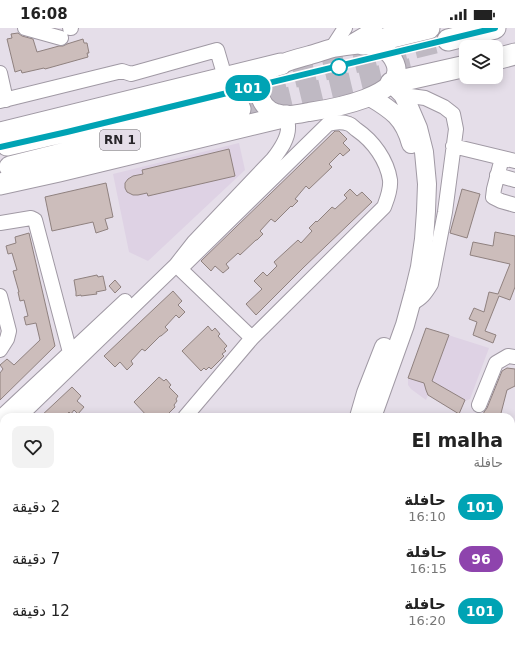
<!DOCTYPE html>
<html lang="ar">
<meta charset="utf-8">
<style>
body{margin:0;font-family:"DejaVu Sans",Cairo,sans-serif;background:#f2f2f2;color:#222;direction:rtl;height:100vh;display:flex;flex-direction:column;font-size:15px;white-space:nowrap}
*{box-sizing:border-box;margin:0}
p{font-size:13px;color:#767676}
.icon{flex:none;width:22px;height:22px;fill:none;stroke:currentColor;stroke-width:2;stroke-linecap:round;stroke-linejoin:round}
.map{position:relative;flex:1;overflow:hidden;direction:ltr}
.details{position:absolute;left:0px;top:385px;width:515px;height:232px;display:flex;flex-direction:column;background:#fff;border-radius:12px 12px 0 0;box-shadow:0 2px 10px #0003;direction:rtl}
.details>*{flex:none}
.badge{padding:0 8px;border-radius:13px;font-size:14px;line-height:26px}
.controls{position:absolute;left:459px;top:12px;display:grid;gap:8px}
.controls a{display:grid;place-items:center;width:44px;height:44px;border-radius:8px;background:#fff;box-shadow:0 2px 10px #0003;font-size:20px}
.map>.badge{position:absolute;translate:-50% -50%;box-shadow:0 0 0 2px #fff}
.round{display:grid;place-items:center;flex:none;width:42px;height:42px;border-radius:8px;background:#f2f2f2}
.summary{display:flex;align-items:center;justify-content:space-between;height:68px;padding:0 12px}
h1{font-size:19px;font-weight:800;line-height:30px}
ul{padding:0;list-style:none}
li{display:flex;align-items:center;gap:12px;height:52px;padding:0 12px}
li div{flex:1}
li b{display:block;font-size:15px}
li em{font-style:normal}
li .badge{min-width:44px;font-weight:700;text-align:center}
.status{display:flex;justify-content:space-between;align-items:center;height:28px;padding:0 20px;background:#fff;direction:ltr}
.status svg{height:11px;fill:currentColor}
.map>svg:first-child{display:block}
.built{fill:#ded2e4}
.building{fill:#ccbdbb;stroke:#8f817f}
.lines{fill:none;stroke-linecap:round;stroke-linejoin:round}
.highway-tunnel{stroke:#bfb9c3;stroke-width:21;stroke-dasharray:21 10;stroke-linecap:butt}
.minor-casing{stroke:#a099a4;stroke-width:16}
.major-casing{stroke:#a099a4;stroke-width:20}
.highway-casing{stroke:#a099a4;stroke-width:23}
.minor{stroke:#fff;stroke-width:14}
.major{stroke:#fff;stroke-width:18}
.highway{stroke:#fff;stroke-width:21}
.line-casing{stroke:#fff;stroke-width:9}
.line{stroke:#00a3b4;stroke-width:6}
.stop-dot{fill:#fff;stroke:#00a3b4;stroke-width:2}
.labels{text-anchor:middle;stroke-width:4;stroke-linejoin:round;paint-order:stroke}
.shield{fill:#e5dee9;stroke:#605c63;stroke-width:1}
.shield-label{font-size:12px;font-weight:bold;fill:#272429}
</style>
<div class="status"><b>16:08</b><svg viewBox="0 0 49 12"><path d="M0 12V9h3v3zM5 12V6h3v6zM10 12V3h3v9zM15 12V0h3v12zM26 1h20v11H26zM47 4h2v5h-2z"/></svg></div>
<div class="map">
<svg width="515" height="617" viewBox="0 0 515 617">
<rect width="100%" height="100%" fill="#e5dee9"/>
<path class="built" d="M239,115l6,27 -97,91 -19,-9 -16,-78z
M426,300l63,20 -19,51 -5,2 -6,13 -31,-19 -2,5 -15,-11 -3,-4v-7z"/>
<path class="building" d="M18,5l4,3 11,3 4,13 22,-6h4l4,-2 16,-5 1,4h3l2,10h-2l1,4 -43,12 -1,-1 -22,5 -1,-3 -6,2 -8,-33 5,-1 -1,-4z
M335,103h4l8,8 -4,4 7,7 -7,6 -3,-3 -11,11 3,3 -23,22 -3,-3 -11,13 3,2 -6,6 -1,-1 -16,16 -4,-3 -11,12 3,3 -6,6h-1l-16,15 -2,-2 -12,11 3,4 -6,5 -8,-7 -4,5 -10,-10z
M229,121l6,27 -87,20 -1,-3 -9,2h-5l-6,-3 -2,-4v-5l3,-4 5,-3 10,-2 -1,-4z
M106,155l7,34 -8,2 3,10 -12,4 -3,-11 -41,9 -7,-34z
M350,161l7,7 5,-4 10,10 -68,65 -48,48 -10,-11 16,-15 -8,-8 9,-9 4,4 10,-10 -3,-4 24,-22 3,3 11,-12 -3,-3 7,-7 1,1 15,-15 3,2 12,-11 -3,-3z
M462,161l18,5 -13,44 -17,-5z
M495,204l20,4v51l-5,13 -11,-4 -14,35 11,4 -3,8 -20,-8 4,-13 -8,-3 5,-11 10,4 5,-20 9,2 12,-30 -40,-9 3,-13 20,4z
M29,205l26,113 -55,54v-27l3,-4 -3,-4 7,-6 7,6 26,-25 -4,-17 -10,2 -2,-8 4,-1 -4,-16 -4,1 -2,-9h1l-6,-21 4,-1 -5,-17 -4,1 -2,-8 10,-3 -1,-6z
M97,247l1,2 5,-1 3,14 -10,2 1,2 -16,2v-1l-5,1v-4l-2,-12z
M115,252l6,7 -6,6 -6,-7z
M173,263l9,10 -4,4 7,7 -6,6 -3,-3 -11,12 3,3 -7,6h-1l-15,15 -3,-2 -11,12 2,3 -6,6 -7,-8 -5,5 -11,-11z
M208,298l4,5 3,-3 5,6 -2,2 9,10 -3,3 2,2 -4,3 2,2 -13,13 -2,-2 -3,3 -2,-2 -3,3 -19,-20z
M426,300l23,7 -17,46 33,19 -6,14 -31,-19 -2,-5 -2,-7 -16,-5z
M507,340l8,1v17l-8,4 -7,27h-17l1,-5 3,-4 15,-37z
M159,349l5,4 2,-2 5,6 -2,2 9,9 -2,3 1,2 -3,4 1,2 -10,10h-17l-14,-15z
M72,359l9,9 -4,5 7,6 -6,7 -4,-4 -3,4 -2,-2 -5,5h-24z"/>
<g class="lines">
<path class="highway-tunnel" d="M234,64l214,-52
M240,81l173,-41"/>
<g class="minor-casing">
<path id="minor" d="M25,0l36,10
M70,0h1
M353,13l22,-13
M332,20l13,-20
M0,45l6,27
M403,67l22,3 19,9 9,7 3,15 -11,83 -14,72c-6,10 -9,14 -20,20
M0,73l122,-30 9,3 86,-24 5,17
M453,118l62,15
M502,130l-8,31 -1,8 8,4 14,4
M497,147l18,5
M0,195l31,-5 4,2 37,140
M176,237l76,73
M180,241l148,-145c7,-2 14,-3 21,0 3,1 5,4 8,6 16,11 30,30 33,50 1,10 -3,19 -6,27l-132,131 -67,79
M0,268l9,35 -2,8 -7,11
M479,377l17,-42 12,-7 7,1
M19,389l157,-152 18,-23 79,-83c7,-9 16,-21 15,-33 0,-4 -1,-7 -1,-10
M0,390l125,-117
M0,407l4,-4
M511,433h4
M0,454l4,4
M511,474l4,1
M511,573l4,1
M0,586l4,-4
M49,617l2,-4
M366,617l1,-4
M421,617l1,-4
M469,617l1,-3"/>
</g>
<g class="major-casing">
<path id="major" d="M363,16c15,3 26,4 32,19 14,33 -66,46 -86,49 -11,2 -22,5 -33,1 -19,-6 -23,-32 -6,-43 12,-8 26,-11 40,-15 8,-2 15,-5 23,-7 10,-2 20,-3 30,-4z
M370,69c22,13 34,21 41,47
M359,389l7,-24 18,-46
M372,389l33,-92 9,-33 6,-25 4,-28 2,-28 1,-27 -3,-32 -6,-24 -9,-21 -6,-12 -12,-12
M291,617v-4
M306,617l1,-4"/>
</g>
<g class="highway-casing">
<path id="highway" d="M448,12l47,-12
M363,16l66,-16
M496,31l19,-5
M391,55l75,-17
M0,105l281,-69
M7,117l227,-53
M10,139l230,-58
M0,156l59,-13 228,-55"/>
</g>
<use href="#minor" class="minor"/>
<use href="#major" class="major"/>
<use href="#highway" class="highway"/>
</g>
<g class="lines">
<g class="line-casing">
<path id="line" d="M0,119l67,-15 152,-37 276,-67"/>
</g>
<use href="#line" class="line"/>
</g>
<circle class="stop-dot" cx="339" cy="39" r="8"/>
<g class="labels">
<rect class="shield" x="100" y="102" width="40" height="20" rx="3"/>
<g class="shield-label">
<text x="120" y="116">RN 1</text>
</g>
</g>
</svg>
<div class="controls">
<a><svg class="icon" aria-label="layers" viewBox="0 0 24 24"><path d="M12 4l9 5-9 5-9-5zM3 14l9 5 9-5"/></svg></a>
</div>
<b class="badge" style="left:248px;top:60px;background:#00a3b4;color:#fff">101</b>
<section class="details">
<div class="summary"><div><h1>El malha</h1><p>حافلة</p></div><a class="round"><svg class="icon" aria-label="heart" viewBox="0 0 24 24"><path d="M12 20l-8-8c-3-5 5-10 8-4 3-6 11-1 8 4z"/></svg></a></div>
<ul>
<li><span class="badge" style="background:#00a3b4;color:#fff">101</span><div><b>حافلة</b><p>16:10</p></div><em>2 دقيقة</em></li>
<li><span class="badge" style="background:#8e44ad;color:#fff">96</span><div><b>حافلة</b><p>16:15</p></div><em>7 دقيقة</em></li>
<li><span class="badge" style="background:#00a3b4;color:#fff">101</span><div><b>حافلة</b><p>16:20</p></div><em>12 دقيقة</em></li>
</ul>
</section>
</div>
